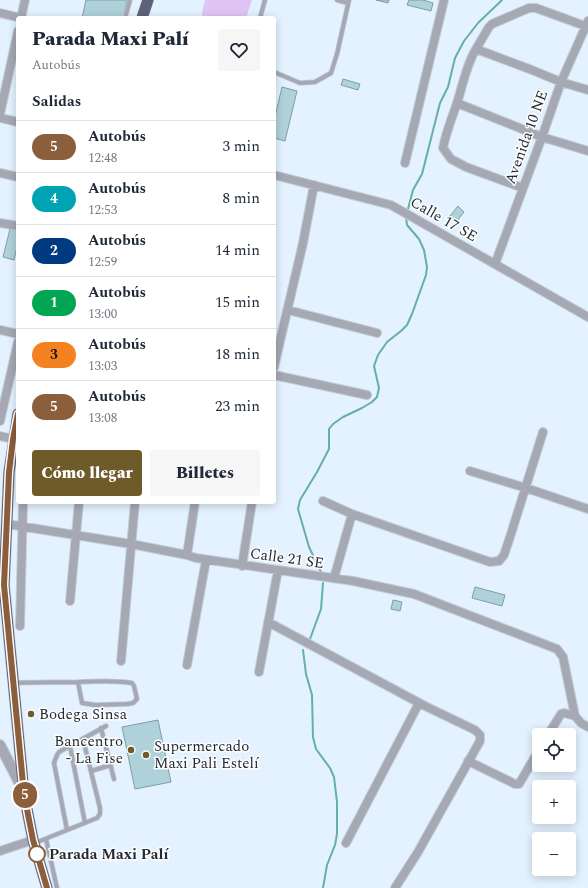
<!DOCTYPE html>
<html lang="es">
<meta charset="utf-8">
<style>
body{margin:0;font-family:Spectral,serif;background:#f6f6f7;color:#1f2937;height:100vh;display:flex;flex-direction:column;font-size:15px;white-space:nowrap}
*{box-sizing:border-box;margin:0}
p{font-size:13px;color:#747a83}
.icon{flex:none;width:22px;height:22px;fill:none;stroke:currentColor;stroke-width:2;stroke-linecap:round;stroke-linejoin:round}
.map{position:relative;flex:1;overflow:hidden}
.drawer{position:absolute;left:16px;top:16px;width:260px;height:488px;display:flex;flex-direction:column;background:#fff;border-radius:4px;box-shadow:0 2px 10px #0003}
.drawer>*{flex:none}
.badge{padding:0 8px;border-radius:13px;font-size:14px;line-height:26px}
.controls{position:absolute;left:532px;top:728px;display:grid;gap:8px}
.controls a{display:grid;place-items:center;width:44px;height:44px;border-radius:4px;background:#fff;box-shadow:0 2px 10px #0003;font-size:20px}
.map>.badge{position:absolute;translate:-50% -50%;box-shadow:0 0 0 2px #fff}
h2{padding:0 16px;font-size:15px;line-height:36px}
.round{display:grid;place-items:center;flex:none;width:42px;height:42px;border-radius:4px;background:#f6f6f7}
.overview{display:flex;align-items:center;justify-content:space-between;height:68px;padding:0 16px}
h1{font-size:19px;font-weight:800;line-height:30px}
.primary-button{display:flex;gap:8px;margin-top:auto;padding:8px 16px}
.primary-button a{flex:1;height:46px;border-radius:4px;background:#6e5b29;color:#fff;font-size:16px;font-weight:800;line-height:46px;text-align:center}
.primary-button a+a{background:#f6f6f7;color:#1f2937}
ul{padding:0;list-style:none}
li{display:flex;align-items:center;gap:12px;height:52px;padding:0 16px;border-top:1px solid #e0e1e3}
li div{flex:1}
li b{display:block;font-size:15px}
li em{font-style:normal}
li .badge{min-width:44px;font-weight:700;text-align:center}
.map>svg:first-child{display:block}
.green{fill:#e1c4f6}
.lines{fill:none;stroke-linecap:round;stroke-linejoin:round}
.stream{stroke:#64afa6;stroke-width:2}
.building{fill:#afd1da;stroke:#7e9fa7}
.service-casing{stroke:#c1ceda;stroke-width:5.5}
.minor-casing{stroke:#c1ceda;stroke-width:10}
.tertiary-casing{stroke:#c1ceda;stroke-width:12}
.trunk-casing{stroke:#c1ceda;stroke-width:12}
.service{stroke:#a6a8b4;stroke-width:4}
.minor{stroke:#a6a8b4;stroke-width:8}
.tertiary{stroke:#a6a8b4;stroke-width:10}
.trunk{stroke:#5e6278;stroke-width:11}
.line-casing{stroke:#fff;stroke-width:9}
.line{stroke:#8b5e3c;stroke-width:6}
.poi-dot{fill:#6e5b29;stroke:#fdfdfd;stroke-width:1.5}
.stop-dot{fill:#fff;stroke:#8b5e3c;stroke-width:2}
.labels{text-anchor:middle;stroke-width:3;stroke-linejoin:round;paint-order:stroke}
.street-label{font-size:15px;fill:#232c34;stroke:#fdfdfd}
.poi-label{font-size:15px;fill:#232c34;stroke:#fdfdfd;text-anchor:start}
.stop-label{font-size:15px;font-weight:bold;fill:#232c34;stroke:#fdfdfd;text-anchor:start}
</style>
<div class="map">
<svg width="588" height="888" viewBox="0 0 588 888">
<rect width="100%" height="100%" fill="#e4f2ff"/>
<path class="green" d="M205,0h47l-6,18h-43l-1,-5z"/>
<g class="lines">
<path class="stream" d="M408,209l5,-19 9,-16 18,-71 8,-16 7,-29 9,-17 14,-18 24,-23
M322,574l-13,-27 -11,-38 2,-9 17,-28 12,-23v-20l4,-5 10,-7 19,-9 10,-6 5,-5 2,-9 -5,-22 4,-11 9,-13 14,-11 6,-6 5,-11 14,-39 1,-8 -3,-17 -5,-11 -12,-14 -1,-8
M310,639l11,-30 2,-26
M303,650l3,24 6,21 1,42 3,12 14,19 4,9 3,25v32l-2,11 -8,20 -4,23"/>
</g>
<path class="building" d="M86,0h41l-4,18h-41z
M376,0h13l-1,3z
M409,0h14l10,3 -2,8 -24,-6z
M343,79l17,5 -2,6 -17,-5z
M282,87l15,4 -12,50 -11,-3v-17z
M458,206l6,6 -7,9 -7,-5z
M10,229l8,1v13l-4,17 -11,-3z
M475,587l30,8 -3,11 -30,-8z
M393,600l9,2 -2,9 -9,-2z
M158,720l13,62 -36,7 -13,-62z"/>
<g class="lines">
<g class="service-casing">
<path id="service" d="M337,0l11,3
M125,18l5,-18
M260,18l5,-18
M274,72l26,11 15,-1 16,-9 6,-19 12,-54
M15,683c21,-1 42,-1 63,-1 18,-1 36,-2 54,1l2,3 3,13 -4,4 -6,1 -32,1 -13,-2 -4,-21
M101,728l13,51
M70,746l15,77
M91,771l20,-6
M67,830l-13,-67 3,-8 2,-3 47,-26
M46,839l11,49
M35,843l62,-25 3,-4v-6l-17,-69"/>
</g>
<g class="minor-casing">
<path id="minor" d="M0,13l21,5
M21,18l4,-18
M476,49l13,-22 3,-3 37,-16h7l52,19
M457,103l85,34 46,14
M0,114l18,-83
M0,118l18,4
M405,163l39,-163
M0,173l18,4
M274,175l117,30 197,112
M523,188l-57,-21 -15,-8 -8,-11c3,-16 9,-30 14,-45 6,-18 9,-38 19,-54l56,21 29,12 27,8
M0,223l18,3
M495,264l47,-127 19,-55 27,-61
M288,310l89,23
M0,330l18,4
M274,367l29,-124 11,-58
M274,375l93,20
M0,421l18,-79
M0,436l13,3
M470,471l56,17 62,21
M323,501l29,13 138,48 9,-1 5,-6 6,-18 33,-105
M7,524l124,20 56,11 9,3 157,23 61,13 143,55 6,8 12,59 6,7 7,4
M187,555l8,-53
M242,566l10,-64
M334,578l18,-64
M70,601l9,-99
M268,622l157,84 50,24 5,5v6l-62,111 -23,36
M20,626l3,-124
M121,661l14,-159
M187,665l19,-105
M259,672l19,-102
M548,735l13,-21 3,-1 11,3
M468,761l47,23h4l20,-34
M346,843l73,-140
M0,851l33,-11"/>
</g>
<g class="tertiary-casing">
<path id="tertiary" d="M0,745l23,45"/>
</g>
<g class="trunk-casing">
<path id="trunk" d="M142,18l6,-18
M18,414l-9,58 -5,113 20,209 9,46 14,48"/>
</g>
<use href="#service" class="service"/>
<use href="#minor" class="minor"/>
<use href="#tertiary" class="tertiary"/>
<use href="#trunk" class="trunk"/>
</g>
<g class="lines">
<g class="line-casing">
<path id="line" d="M18,414l-5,25 -4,33 -5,113 20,209 9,46 14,48"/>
</g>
<use href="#line" class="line"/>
</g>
<g class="poi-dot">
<circle cx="31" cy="714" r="4"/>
<circle cx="131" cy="750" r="4"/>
<circle cx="146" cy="755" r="4"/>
</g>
<circle class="stop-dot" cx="37" cy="854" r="8"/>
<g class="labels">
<g class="street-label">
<text transform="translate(526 137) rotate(-70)" y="5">Avenida 10 NE</text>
<text transform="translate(444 219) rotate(30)" y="5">Calle 17 SE</text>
<text transform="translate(287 558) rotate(8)" y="5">Calle 21 SE</text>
</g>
<g class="poi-label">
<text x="39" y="719">Bodega Sinsa</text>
<text x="123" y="746" text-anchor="end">Bancentro<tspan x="123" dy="17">- La Fise</tspan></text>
<text x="154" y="751">Supermercado<tspan x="154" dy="17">Maxi Pali Estelí</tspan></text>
</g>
<g class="stop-label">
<text x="49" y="859">Parada Maxi Palí</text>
</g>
</g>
</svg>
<div class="controls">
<a><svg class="icon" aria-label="locate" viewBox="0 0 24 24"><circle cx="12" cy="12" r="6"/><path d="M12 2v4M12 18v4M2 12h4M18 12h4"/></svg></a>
<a>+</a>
<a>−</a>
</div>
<b class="badge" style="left:25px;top:795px;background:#8b5e3c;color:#fff">5</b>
<section class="drawer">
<div class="overview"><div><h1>Parada Maxi Palí</h1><p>Autobús</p></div><a class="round"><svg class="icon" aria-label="heart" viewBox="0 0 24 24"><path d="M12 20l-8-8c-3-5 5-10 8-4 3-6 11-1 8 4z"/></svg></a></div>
<h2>Salidas</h2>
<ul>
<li><span class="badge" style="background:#8b5e3c;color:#fff">5</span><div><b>Autobús</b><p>12:48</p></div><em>3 min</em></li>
<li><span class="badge" style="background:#00a3b4;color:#fff">4</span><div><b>Autobús</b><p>12:53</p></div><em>8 min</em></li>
<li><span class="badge" style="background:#003b80;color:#fff">2</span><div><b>Autobús</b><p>12:59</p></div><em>14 min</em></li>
<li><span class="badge" style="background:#00a651;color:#fff">1</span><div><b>Autobús</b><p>13:00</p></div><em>15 min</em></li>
<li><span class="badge" style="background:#f58220;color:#111">3</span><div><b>Autobús</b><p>13:03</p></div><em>18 min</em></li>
<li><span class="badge" style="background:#8b5e3c;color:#fff">5</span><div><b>Autobús</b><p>13:08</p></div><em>23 min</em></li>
</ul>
<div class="primary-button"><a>Cómo llegar</a><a>Billetes</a></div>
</section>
</div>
